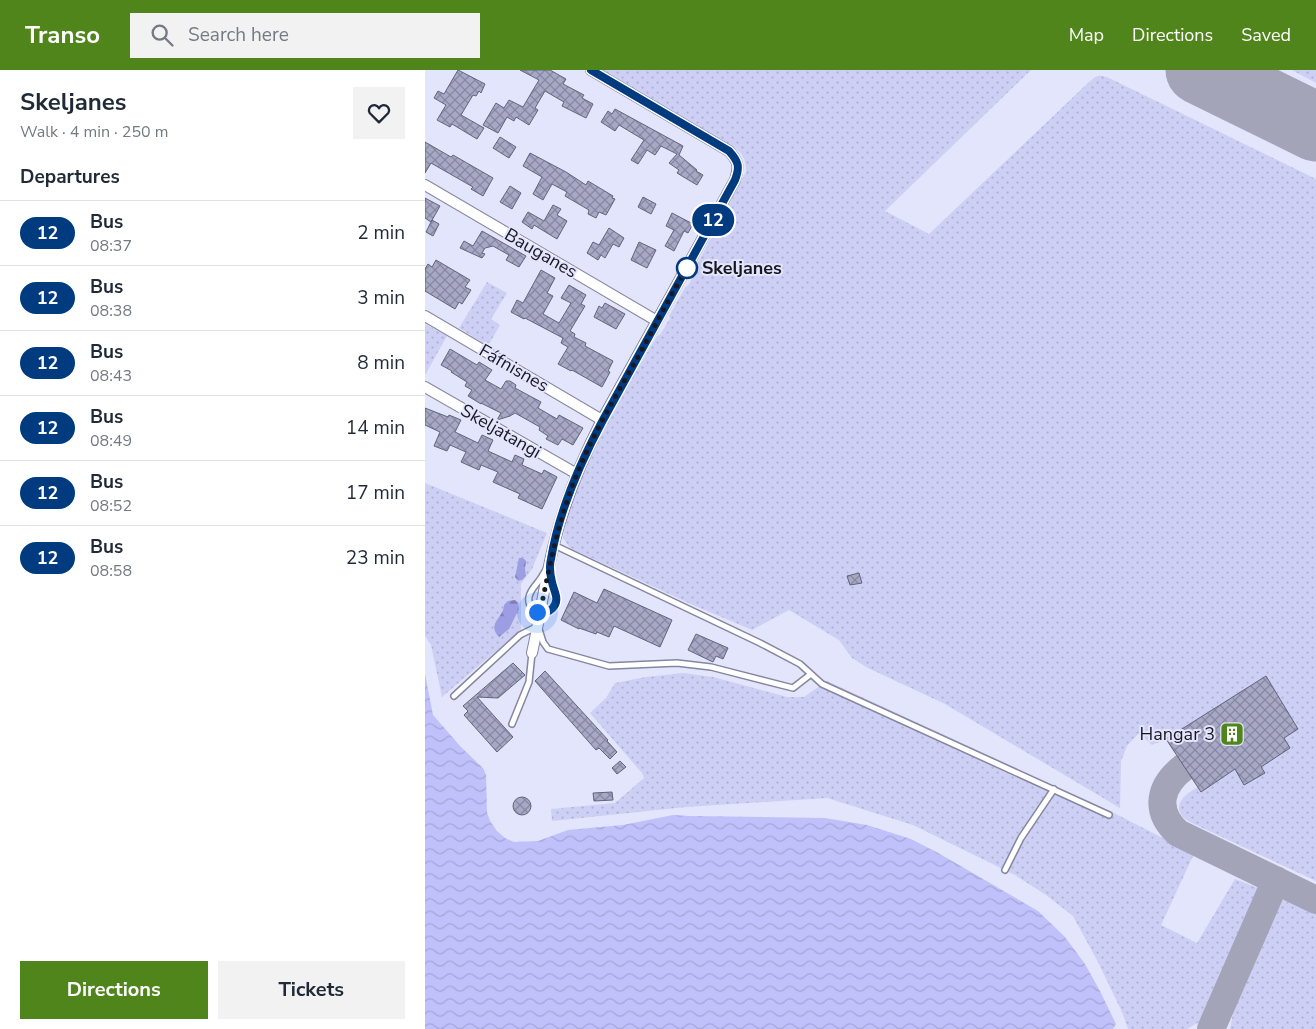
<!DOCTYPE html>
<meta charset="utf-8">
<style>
body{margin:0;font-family:"Nunito Sans",sans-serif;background:#f2f2f3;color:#1f2937;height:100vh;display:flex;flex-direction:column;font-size:19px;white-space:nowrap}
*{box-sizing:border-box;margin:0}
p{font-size:16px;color:#747a83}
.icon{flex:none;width:28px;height:28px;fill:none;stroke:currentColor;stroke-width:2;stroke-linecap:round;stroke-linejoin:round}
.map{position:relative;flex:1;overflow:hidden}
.panel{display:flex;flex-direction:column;background:#fff;width:425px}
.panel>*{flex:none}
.badge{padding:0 10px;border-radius:16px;font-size:18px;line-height:32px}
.you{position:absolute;width:25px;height:25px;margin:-12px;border:4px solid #fff;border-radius:50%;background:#1a73e8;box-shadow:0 0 0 8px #1a73e833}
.map>.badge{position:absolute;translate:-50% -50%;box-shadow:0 0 0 2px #fff}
h2{padding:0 20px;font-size:19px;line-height:45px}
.round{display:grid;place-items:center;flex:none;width:52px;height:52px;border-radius:0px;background:#f2f2f3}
.overview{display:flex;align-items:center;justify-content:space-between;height:85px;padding:0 20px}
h1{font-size:24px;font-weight:700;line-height:38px}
.button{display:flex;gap:10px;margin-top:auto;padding:10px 20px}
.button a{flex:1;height:58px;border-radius:0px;background:#50851c;color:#fff;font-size:20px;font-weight:700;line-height:58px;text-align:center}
.button a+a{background:#f2f2f3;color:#1f2937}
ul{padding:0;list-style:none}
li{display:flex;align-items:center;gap:15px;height:65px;padding:0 20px;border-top:1px solid #e0e1e3}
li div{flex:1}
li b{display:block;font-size:19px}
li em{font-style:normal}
li .badge{min-width:55px;font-weight:700;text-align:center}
header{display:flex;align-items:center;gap:30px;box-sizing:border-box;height:70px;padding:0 25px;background:#50851c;color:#fff}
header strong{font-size:24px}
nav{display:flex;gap:28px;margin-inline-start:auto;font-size:18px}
.search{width:350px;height:45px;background:#f2f2f3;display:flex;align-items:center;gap:12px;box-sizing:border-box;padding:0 18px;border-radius:0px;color:#747a83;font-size:19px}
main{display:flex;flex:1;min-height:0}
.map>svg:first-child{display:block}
.grass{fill:url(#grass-dots)}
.forest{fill:url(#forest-firs)}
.water{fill:url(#water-waves)}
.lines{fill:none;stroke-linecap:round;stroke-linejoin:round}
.taxiway{stroke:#a3a4b8;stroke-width:28}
.runway{stroke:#a3a4b8;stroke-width:69}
.building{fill:url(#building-cross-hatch);stroke:#62637c}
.lane-casing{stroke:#8586a1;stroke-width:8}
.street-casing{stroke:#8586a1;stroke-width:12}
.lane{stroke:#fff;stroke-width:5}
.street{stroke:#fff;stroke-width:10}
.line-casing{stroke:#fff;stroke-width:11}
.line{stroke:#003b80;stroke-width:8}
.walk{stroke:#181823;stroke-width:5;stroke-dasharray:0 9}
.stop-dot{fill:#fff;stroke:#003b80;stroke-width:2.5}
.labels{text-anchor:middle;stroke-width:4;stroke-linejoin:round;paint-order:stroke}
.street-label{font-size:18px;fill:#181823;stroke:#e3e5fd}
.stop-label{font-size:18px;font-weight:bold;fill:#181823;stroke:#e3e5fd;text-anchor:start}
.poi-label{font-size:18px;fill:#181823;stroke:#e3e5fd;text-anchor:end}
</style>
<header>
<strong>Transo</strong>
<div class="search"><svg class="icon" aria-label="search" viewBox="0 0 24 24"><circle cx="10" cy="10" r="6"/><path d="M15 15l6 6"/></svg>Search here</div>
<nav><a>Map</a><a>Directions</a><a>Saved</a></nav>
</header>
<main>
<section class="panel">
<div class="overview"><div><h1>Skeljanes</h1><p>Walk · 4 min · 250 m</p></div><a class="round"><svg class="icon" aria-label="heart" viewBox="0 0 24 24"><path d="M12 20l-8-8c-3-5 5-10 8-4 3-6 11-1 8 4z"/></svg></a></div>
<h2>Departures</h2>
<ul>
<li><span class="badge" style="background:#003b80;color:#fff">12</span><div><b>Bus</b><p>08:37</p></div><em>2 min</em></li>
<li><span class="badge" style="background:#003b80;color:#fff">12</span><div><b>Bus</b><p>08:38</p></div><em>3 min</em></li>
<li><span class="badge" style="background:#003b80;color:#fff">12</span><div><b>Bus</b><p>08:43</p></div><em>8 min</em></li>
<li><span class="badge" style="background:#003b80;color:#fff">12</span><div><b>Bus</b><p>08:49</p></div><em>14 min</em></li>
<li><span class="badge" style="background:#003b80;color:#fff">12</span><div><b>Bus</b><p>08:52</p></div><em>17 min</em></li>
<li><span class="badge" style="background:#003b80;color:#fff">12</span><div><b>Bus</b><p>08:58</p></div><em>23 min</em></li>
</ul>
<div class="button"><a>Directions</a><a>Tickets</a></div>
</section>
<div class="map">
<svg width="891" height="959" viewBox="0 0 891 959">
<defs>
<pattern id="grass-dots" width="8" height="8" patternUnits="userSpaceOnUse" patternTransform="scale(1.25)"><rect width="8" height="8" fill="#cdcff4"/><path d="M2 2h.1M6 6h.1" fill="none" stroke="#afb1d1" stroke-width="1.8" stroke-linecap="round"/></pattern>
<pattern id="forest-firs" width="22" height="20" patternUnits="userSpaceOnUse" patternTransform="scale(1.25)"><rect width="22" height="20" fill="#9c9de3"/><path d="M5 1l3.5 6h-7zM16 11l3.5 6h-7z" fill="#7e7fb8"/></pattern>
<pattern id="water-waves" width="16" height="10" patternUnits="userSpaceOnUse" patternTransform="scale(1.25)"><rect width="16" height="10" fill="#c0c1fb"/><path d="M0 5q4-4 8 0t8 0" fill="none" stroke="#a4a5d7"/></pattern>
<pattern id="building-cross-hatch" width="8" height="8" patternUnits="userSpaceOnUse" patternTransform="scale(1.25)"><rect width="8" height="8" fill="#a7a8c5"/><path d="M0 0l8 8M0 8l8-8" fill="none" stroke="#8788a0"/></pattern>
</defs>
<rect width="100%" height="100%" fill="#e3e5fd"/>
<path class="grass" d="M177,0h429l-146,141 44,23 159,-151c9,-8 10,-9 21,-5l207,101v702l-126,-59c-22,-13 -7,-27 8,-35l3,4 96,-62 -31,-53 -100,63 -14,6 -13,-12 -12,13 -6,15 -1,47 -175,-104 -77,-36 -16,-10 -13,-18 -50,-30 -37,20 -59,-25 -123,-57 -7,-10c14,-74 57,-139 94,-202l3,-1 10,-17 -1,-2 17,-30h2l9,-16 -2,-2 51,-96c0,-11 -2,-17 -10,-23z
M867,0h24v13z
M62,212l20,11 -16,26 9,6 -12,21 -29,-18z
M0,254l22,12 -22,39z
M0,413l122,50 -15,36 -11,15v46l-79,67 -11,-52 -6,-9z
M258,603l30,4 74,20h17l23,-16 285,131 82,42 -33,71 36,18 38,-64 31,12 1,6 -45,106 -21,18 -14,8h-59l-6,-17 -24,-50 -25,-46 -27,-21 -31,-20 -102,-50 -86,-27 -141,9 -134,14 -1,-12 64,-6 29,-25 -2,-5 -52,-60 16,-15 9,-15 31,-6z
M859,830l6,1 26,11v117h-86l4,-21 39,-99 3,-6z"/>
<path class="forest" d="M94,488h4l3,3 -1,8 1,7 -4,4 -4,1 -3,-4z
M90,530l3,3 1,6 -10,20 -10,8c-13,-14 5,-19 5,-32l4,-4z"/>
<path class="water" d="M0,604l8,41 28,32 22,21 3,7 1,37 3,9 7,10 8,7 9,4 24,-1 30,-11 55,-5 50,-10 16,1 136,2 42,7 44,14 29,15 98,57 27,26 20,27 15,27 16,33 -3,5h-688z"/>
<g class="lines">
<path class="taxiway" d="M759,697c-25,19 -30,44 -6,66l138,67
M786,959l65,-149"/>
<path class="runway" d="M775,0l116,57"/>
</g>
<path class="building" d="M33,0l27,14 -4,9 -2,-2 -3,5 -3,-1 -12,20 23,13 -7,11 -25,-15 -2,3 -13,-7 9,-15 -12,-7 4,-7 6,3z
M95,0h30l16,9 -3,5 21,11 -2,3 11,6 -7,14 -24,-12 2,-4 -19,-11 -10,17 3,2 -9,15 -13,-8 -2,4 -7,-4 -9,16 -15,-8 13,-22 8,5 5,-8 14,7 16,-27z
M190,39l68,37 -4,9 18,15 -1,1 7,4 -6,10 -20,-12 2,-3 -10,-7 8,-9 -16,-8 -6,9 -8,-5 -9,14 -7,-4 13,-20 -25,-15 -4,6 -14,-9 7,-11 4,3z
M75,67l16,10 -7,11 -16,-10z
M0,72l26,15 2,-2 40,23 -10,18 -12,-7 2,-2 -42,-24 -6,10z
M105,83l36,19 20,13 2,-4 25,15 -1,2 3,1 -9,16 -7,-3 -3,6 -8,-4 1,-4 -24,-14 2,-4 -15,-8 -9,16 -10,-6 9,-17 -19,-11z
M85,116l11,7 -9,16 -12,-7z
M218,127l13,7 -5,10 -13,-7z
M0,128l15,8 -9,16 -6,-4z
M128,135l8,4 -4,6 10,6 -10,18 -23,-14 -2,4 -10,-7 6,-10 16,9z
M247,143l21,11 -5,9 -4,-2 -10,20 -9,-5 9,-16 -8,-4z
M7,150l7,4 -6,12 -7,-4z
M184,158l15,10 -5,9 -6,-3 -8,14 -4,-3 -3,5 -11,-7 6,-11 6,3z
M57,161l44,25 -7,11 -13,-7 3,-5 -16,-9 -8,2 -3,5 3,1 -3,4 -22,-10 4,-7 9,5z
M214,172l17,8 -9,18 -16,-8z
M11,190l34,20 -5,7 6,3 -9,14 -3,-2 -4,7 -30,-18v-22l3,-5 4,3z
M116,200l14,8 -8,15 6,3 -10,18 16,9 12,-20 -10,-5 8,-13 17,10 -5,9 4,2 -15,25 5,3 -1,3 12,6 -1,3 28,15 -5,10 2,1 -8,15 -30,-17 -1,1 -13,-7 10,-17 -7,-4 2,-5 -38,-20 -1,1 -13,-7 6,-12 6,3z
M180,233l20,11 -9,15 -22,-12 5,-11 3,2z
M25,279l27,16 2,-3 13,8 -7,10 16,9 5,-8h4l6,4 -1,3 26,14 -3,6 19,11 2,-4 24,13 -10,17 -11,-6 -4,6 -12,-6 2,-3 -9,-6 1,-3 -25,-14 -5,3 -13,4 4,-7 -20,-10v1l-13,-8 4,-6 -7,-4 2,-4 -16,-10 1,-1 -11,-6z
M0,338l23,9 1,-2 12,5 -6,12 23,11 4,-8 11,5 -5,11 24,11 3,-7 9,4 -2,6 20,9 2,-4 13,7 -15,32 -24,-11 2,-4 -27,-12 5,-10 -17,-7 -2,5 -18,-8 5,-10 -16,-7 -3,6 -13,-5 6,-14 -15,-7z
M434,503l3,10 -12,2 -3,-9z
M179,519l68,31 -12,27 -46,-21 -5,11 -12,-5 -1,2 -17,-6v1l-18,-9 13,-28 23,11z
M271,564l32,14 -5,11 -7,-3 -3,6 -25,-12z
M88,593l12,12 -27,23 -21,-1 36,40 -16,15 -33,-37 4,-4 -5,-5z
M120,601l63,69 -1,1 10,11 -7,7 -11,-11 -3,2 -61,-69z
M841,606l32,53 -14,9 6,10 -29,19 4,6 -21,12 -9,-16 -34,23 -35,-53z
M195,691l6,6 -9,7 -5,-6z
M187,722l1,8 -19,1 -1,-8z
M88 736a9 9 0 1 1 18 0a9 9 0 1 1-18 0Z"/>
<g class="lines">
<g class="lane-casing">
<path id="lane" d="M129,475l206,98 40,21 22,20 287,131
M125,491c0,7 0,15 2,23 2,6 5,12 4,18 -4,17 -30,12 -27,-5 1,-7 8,-13 12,-19 4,-6 7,-12 9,-17z
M29,626l66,-61 18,-9 5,16 5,7 61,17 68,-3 34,4 82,21 18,-14
M87,654l17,-42 3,-29
M580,800l16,-32 33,-49"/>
</g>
<g class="street-casing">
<path id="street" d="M0,115l232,136
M0,246l177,104
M0,317l152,87
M107,583c8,-36 13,-73 22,-109 11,-44 28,-85 48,-124l133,-240c4,-13 4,-18 -6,-29l-138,-81"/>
</g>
<use href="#lane" class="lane"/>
<use href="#street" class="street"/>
</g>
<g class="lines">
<g class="line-casing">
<path id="line" d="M115,543c10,0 18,-7 16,-17 -1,-5 -3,-9 -4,-14 -2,-8 -3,-16 -1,-23 8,-49 29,-96 52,-139l132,-240c5,-13 4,-18 -6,-29l-138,-81"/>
</g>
<use href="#line" class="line"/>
<path class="walk" d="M112,542l3,1c8,-39 15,-77 28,-115 17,-51 45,-97 71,-143 16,-29 31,-59 48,-87"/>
</g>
<defs>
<g id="building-square" transform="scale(1.25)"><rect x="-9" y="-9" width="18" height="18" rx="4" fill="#50851c" stroke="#e3e5fd"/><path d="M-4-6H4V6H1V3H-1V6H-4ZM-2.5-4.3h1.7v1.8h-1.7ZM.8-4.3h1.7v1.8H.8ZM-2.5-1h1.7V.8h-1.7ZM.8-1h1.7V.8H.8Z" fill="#fff"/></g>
</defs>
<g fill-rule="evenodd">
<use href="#building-square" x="807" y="664"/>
</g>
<circle class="stop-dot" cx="262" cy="198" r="10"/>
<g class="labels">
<g class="street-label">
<text transform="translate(116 183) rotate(30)" y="6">Bauganes</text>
<text transform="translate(89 298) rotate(30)" y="6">Fáfnisnes</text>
<text transform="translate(76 361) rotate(30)" y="6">Skeljatangi</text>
</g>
<g class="stop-label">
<text x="277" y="204">Skeljanes</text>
</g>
<g class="poi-label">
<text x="790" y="670">Hangar 3</text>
</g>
</g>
</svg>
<div class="you" style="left:112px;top:542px"></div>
<b class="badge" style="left:288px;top:150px;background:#003b80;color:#fff">12</b>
</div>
</main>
